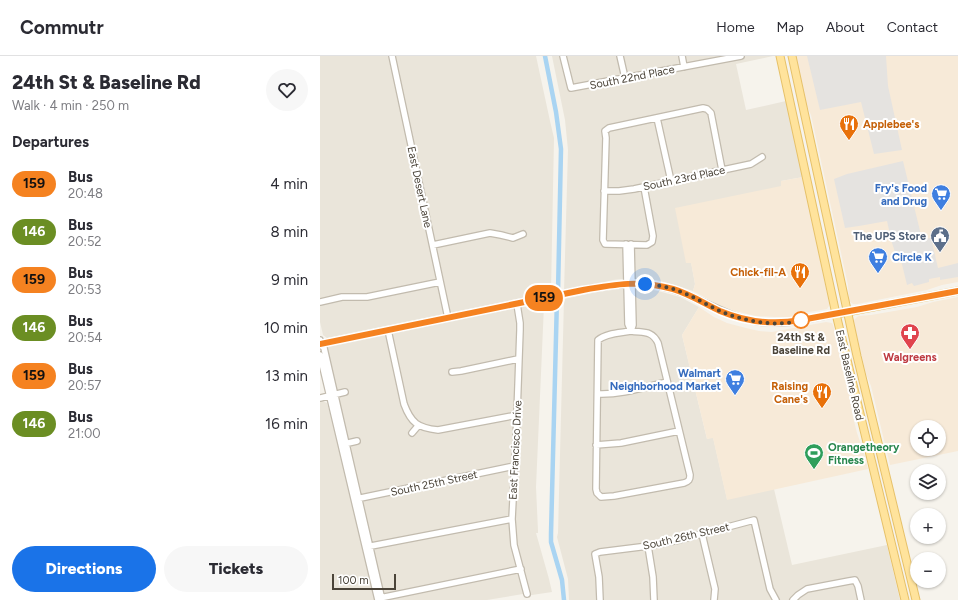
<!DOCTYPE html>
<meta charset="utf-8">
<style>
body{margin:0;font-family:Figtree,sans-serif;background:#f7f7f7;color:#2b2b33;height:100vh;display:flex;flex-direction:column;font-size:15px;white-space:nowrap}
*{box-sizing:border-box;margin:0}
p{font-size:13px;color:#7c7c81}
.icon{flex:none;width:22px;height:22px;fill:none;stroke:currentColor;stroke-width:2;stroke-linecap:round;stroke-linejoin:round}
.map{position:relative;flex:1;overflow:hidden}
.panel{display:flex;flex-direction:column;background:#fff;width:320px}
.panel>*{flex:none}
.badge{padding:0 8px;border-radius:13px;font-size:14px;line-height:26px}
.controls{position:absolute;left:590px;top:364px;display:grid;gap:8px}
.controls a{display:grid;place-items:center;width:36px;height:36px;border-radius:50%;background:#fff;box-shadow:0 1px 3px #0004;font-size:20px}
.scale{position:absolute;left:12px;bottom:10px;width:64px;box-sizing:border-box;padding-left:4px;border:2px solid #4b4439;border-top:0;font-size:11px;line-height:14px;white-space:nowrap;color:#4b4439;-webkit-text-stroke:3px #fff;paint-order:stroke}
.you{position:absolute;width:20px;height:20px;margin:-10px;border:3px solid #fff;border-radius:50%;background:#1a73e8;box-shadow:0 0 0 6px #1a73e833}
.map>.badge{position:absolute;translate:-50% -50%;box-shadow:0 0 0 2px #fff}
h2{padding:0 12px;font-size:15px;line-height:36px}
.round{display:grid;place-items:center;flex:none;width:42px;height:42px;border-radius:21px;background:#f7f7f7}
.summary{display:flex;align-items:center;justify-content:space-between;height:68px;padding:0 12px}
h1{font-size:19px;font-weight:800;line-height:30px}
.button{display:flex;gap:8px;margin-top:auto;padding:8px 12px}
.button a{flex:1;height:46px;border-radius:24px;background:#1a73e8;color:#fff;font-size:16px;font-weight:800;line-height:46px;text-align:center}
.button a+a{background:#f7f7f7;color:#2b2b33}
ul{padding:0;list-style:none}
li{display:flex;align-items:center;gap:12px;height:48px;padding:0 12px}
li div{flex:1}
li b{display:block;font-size:15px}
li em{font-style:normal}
li .badge{min-width:44px;font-weight:700;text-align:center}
header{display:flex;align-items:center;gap:24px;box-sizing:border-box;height:56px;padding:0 20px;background:#fff;border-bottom:1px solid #e1e1e2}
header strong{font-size:19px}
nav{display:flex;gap:22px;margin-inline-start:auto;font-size:14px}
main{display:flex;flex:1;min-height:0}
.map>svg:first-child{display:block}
.residential{fill:#eae5da}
.commercial{fill:#f7ead8;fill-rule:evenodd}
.parking{fill:#e5e3e0}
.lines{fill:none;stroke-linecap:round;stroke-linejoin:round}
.canal{stroke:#a9d4f2;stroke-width:4.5}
.minor-casing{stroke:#c2bbae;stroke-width:8}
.major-casing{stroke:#e6c16a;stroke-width:9}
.minor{stroke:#fff;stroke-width:5.5}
.major{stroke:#ffe39c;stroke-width:7}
.line-casing{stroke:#fff;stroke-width:9}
.line{stroke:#f58220;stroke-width:6}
.walk{stroke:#4b4439;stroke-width:4;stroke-dasharray:0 7.2}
.stop-dot{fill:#fff;stroke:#f58220;stroke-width:2}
.labels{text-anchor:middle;stroke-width:4;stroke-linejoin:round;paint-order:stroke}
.street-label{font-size:11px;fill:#4b4439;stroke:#fff}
.food-label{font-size:11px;font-weight:bold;fill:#c56008;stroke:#fff;text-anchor:end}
.shop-label{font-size:11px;font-weight:bold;fill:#366cbe;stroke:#fff;text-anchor:end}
.service-label{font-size:11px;font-weight:bold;fill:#4e5e75;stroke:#fff;text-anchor:end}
.stop-label{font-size:11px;font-weight:bold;fill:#4b4439;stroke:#fff}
.health-label{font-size:11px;font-weight:bold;fill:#be3a42;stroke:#fff}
.leisure-label{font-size:11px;font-weight:bold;fill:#27864d;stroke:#fff;text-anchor:start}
</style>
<header>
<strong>Commutr</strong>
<nav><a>Home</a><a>Map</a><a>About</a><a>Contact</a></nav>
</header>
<main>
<section class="panel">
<div class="summary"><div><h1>24th St &amp; Baseline Rd</h1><p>Walk · 4 min · 250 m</p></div><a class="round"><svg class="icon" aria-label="heart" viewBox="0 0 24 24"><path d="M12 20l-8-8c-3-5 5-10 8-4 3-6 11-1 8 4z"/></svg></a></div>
<h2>Departures</h2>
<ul>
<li><span class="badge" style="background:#f58220;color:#111">159</span><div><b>Bus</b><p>20:48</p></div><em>4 min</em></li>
<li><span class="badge" style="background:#6b8e23;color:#fff">146</span><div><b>Bus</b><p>20:52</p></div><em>8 min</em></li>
<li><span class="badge" style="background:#f58220;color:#111">159</span><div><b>Bus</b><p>20:53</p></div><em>9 min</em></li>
<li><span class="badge" style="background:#6b8e23;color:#fff">146</span><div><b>Bus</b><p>20:54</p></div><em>10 min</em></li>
<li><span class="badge" style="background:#f58220;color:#111">159</span><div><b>Bus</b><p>20:57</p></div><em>13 min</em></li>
<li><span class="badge" style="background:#6b8e23;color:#fff">146</span><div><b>Bus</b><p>21:00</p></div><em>16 min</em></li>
</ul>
<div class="button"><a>Directions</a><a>Tickets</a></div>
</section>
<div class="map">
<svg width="638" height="544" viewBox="0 0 638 544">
<rect width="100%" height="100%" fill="#f6f3ec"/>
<path class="residential" d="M0,0h216l14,65 4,17 -3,154 -224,46 -4,-3 -3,-13z
M232,0h221l-37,8 10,46 40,-9 17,76 -22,4 1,5 -95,77 4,-1 4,22 -2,7 -18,-6 -19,-5 -34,-1 -9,1 -49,12 4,-142 -3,-30z
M324,232l18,4 18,5 19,10 -17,28 25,104 6,-2 14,62 47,-10 18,76 95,-20 13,55h-331l-1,-21 -11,-42 1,-4 6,-234 33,-7 23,-3z
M216,248l8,1 -8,182 2,44v2h-2l13,46 3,13 -20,3 -9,-1 -36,6h-103l-58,-250 1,-2 3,-3z
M0,345h2l5,2 17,58 32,139h-56z"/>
<path class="commercial" d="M476,0h162v226l-16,3 -15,5 -70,14h-4l-4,-3 -1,-16 -37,-170 -5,-11z
M483,121l26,126v3l-2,3 -30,5 -7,3h-15l-19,-1 -21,-5 -14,-5 -28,-15 2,-7 -4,-21h-5l-11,-55 106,-22v-5z
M638,241v154l-68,14 -19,-79 -5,-12 -12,-50v-4l3,-3 2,-1 12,-1 46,-8 16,-5zM597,371h22v22h-22z
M379,251l15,10 13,6 19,5 13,3 13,1 54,-10 6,1 1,2 3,11 6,33 6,15 4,29 5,20 7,20 4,16 -141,31 -14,-62 -6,1 -25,-104z"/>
<path class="parking" d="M487,0h79l2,30 14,64 -28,4 -13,-52 -41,8z
M583,105l19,78 9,-1 7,30 20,-5v14l-18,3v-3l-11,2v3l-15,4 -2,-3 -5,2 -8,-33h-4l-3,-9 -5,-22 -28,5 -14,2 -11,-49 13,-5z"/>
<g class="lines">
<path class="canal" d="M225,0l11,56 5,37 -3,144
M237,242l-6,236v8l11,38 2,20"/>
<g class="minor-casing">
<path id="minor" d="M72,0l56,262
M243,0l8,32 170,-32
M300,0l5,22
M362,0l2,11
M337,62l14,63
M324,131l9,49 -1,6 -5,3 -42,-1 -2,-4 3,-102 -1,-7 4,-3 94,-20 4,1 4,4 11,57
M284,135h15l15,-2 117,-25 11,-7
M306,188l2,80 3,7
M113,189l57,-12 11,2 12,3 10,-4
M0,246l22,-5h25l73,-15
M197,248l3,19v7l-4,111 -4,78 2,26 13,49
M68,274l16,74c7,19 14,24 34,26l79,-15
M311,275c12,2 21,-1 27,12l32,132c0,5 -1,6 -6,8l-70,13 -13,1 -4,-4 -1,-4 2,-149c8,-7 22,-7 33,-9z
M311,275l2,-6 -2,-81
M0,284l1,4 3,4 58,252
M0,288l263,-54c34,-6 67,-11 100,3 25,10 48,25 77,29 25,4 51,-4 76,-8
M0,299l58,245
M132,316l9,-1 57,-12
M278,338c23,1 47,-7 69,-12
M0,342l25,-6
M92,377l6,-7
M24,388l13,-3
M276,389l25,-2 58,-12
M36,443l158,-33
M382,478l13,55 -1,11
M328,490l5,31 1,23
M46,491l146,-28
M60,542l141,-29
M280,544l-1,-23 -4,-23 5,-2 48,-6 31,-6 75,-20 16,69 6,11
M473,544l5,-5 9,-6 42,-8 6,-1 3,6 3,14"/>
</g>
<g class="major-casing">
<path id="major" d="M460,0l56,258 69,286
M472,0l65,300 59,244
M516,258l122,-23"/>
</g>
<use href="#minor" class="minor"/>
<use href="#major" class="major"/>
</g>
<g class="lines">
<g class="line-casing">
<path id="line" d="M0,288l263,-54c33,-6 57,-10 90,-1 17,5 32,15 47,22 26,11 53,14 81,9l157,-29"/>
</g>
<use href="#line" class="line"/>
<path class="walk" d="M325,228c12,1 25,3 36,8 14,5 26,13 39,19 23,10 57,17 81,9"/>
</g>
<defs>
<g id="restaurant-pin" transform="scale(1)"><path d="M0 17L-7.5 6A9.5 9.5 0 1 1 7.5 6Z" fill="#e8710a" stroke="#fff"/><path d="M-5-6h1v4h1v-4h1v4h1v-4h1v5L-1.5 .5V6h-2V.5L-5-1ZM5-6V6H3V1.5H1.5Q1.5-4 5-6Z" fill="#fff"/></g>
<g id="supermarket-pin" transform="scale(1)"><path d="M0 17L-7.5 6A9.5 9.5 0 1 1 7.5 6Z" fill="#3f7fe0" stroke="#fff"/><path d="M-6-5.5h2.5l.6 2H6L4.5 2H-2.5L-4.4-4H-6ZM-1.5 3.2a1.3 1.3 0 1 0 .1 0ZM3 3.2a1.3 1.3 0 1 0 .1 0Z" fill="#fff"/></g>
<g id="civic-pin" transform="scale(1)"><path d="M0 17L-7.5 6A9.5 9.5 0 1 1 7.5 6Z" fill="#5c6f8a" stroke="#fff"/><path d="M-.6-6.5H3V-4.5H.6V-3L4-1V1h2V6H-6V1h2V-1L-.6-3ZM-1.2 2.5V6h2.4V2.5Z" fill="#fff"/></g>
<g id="pharmacy-pin" transform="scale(1)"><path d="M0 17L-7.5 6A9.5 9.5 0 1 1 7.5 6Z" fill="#e0444e" stroke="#fff"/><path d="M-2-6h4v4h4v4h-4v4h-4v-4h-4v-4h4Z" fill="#fff"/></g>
<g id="stadium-pin" transform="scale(1)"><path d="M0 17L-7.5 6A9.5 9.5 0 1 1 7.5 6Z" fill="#2e9e5b" stroke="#fff"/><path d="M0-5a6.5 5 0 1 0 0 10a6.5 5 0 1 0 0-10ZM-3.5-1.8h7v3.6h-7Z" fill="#fff"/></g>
</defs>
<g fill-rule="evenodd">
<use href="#restaurant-pin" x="529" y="68"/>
<use href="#supermarket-pin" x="621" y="138"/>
<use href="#civic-pin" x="620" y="180"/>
<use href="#supermarket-pin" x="558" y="201"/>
<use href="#restaurant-pin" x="480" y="216"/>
<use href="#pharmacy-pin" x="590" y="277"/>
<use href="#supermarket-pin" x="415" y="323"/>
<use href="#restaurant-pin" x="502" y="336"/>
<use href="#stadium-pin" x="494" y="397"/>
</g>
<circle class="stop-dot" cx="481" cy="264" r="8"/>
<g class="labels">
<g class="street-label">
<text transform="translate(312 21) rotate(-11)" y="4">South 22nd Place</text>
<text transform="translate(364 122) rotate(-12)" y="4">South 23rd Place</text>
<text transform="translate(100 131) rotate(78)" y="4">East Desert Lane</text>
<text transform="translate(530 319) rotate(77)" y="4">East Baseline Road</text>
<text transform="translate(195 394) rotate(-87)" y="4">East Francisco Drive</text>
<text transform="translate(114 427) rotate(-12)" y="4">South 25th Street</text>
<text transform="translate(366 480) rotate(-13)" y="4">South 26th Street</text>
</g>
<g class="food-label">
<text x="543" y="72" text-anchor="start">Applebee's</text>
<text x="466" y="220">Chick-fil-A</text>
<text x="488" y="334">Raising<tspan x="488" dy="13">Cane's</tspan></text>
</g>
<g class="shop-label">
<text x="607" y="136">Fry's Food<tspan x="607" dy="13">and Drug</tspan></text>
<text x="572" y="205" text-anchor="start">Circle K</text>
<text x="401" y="321">Walmart<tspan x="401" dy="13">Neighborhood Market</tspan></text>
</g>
<g class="service-label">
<text x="606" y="184">The UPS Store</text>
</g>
<g class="stop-label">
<text x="481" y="285">24th St &amp;<tspan x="481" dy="13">Baseline Rd</tspan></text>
</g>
<g class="health-label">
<text x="590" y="305">Walgreens</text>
</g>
<g class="leisure-label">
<text x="508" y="395">Orangetheory<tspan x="508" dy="13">Fitness</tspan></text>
</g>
</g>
</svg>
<div class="controls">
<a><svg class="icon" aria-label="locate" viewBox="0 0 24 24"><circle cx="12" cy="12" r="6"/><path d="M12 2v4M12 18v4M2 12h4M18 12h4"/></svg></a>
<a><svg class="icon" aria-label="layers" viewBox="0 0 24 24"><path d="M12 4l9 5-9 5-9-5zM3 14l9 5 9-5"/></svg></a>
<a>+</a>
<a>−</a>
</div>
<div class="scale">100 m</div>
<div class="you" style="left:325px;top:228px"></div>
<b class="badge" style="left:224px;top:242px;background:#f58220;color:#111">159</b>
</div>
</main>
